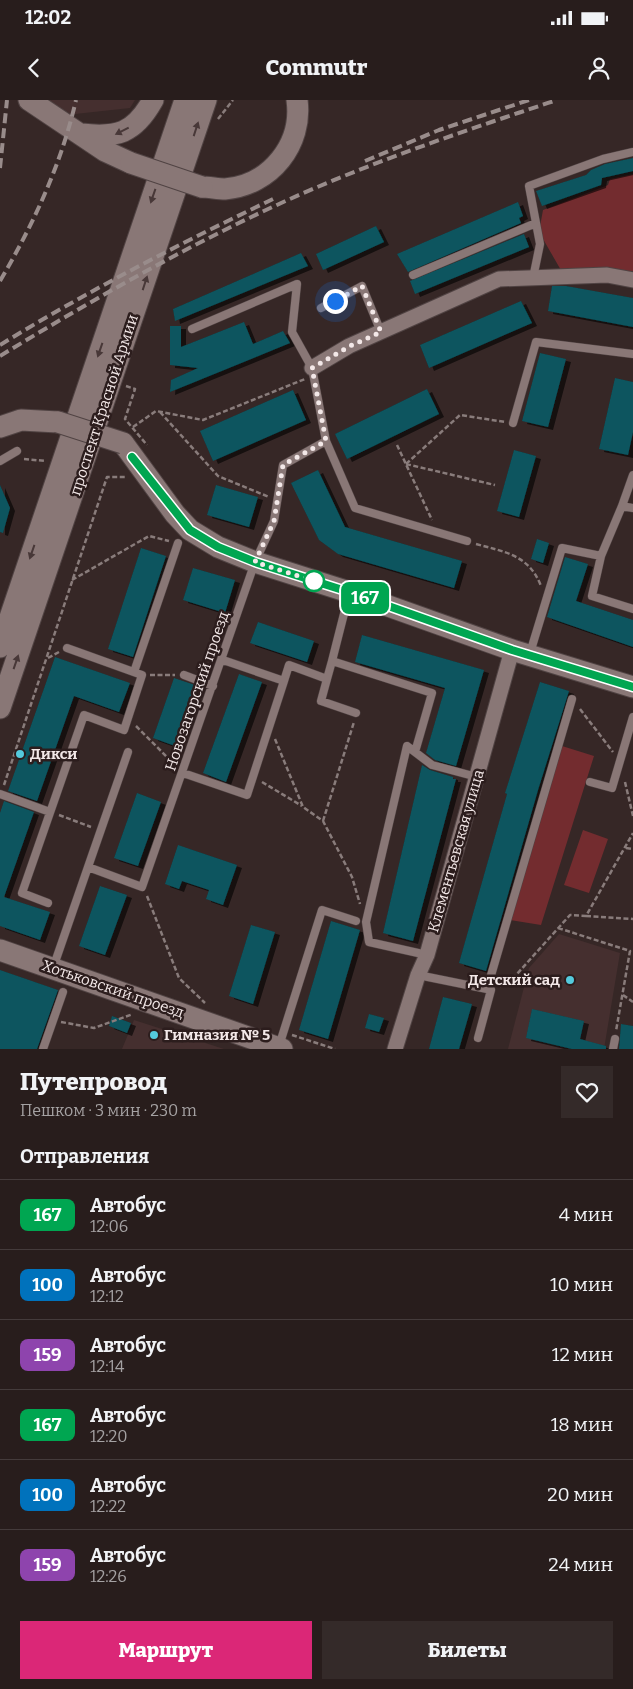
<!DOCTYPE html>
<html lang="ru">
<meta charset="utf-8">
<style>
body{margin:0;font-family:Bitter,serif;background:#342a29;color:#f1f3f6;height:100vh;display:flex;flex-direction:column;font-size:19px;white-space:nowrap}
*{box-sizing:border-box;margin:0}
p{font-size:16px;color:#a5a2a3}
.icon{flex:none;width:28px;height:28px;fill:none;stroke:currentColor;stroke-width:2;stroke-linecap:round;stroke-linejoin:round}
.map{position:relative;height:949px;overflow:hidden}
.panel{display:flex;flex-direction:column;background:#281d1c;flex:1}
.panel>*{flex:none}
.badge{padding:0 10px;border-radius:8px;font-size:18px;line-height:32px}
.you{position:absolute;width:25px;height:25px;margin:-12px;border:4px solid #fff;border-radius:50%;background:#1a73e8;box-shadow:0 0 0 8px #1a73e833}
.map>.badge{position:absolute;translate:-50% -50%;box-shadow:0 0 0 2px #fff}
h2{padding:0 20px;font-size:19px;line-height:45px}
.round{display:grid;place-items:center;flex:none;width:52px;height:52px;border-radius:0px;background:#342a29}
.headline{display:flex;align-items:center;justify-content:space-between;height:85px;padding:0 20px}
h1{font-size:24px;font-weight:800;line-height:38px}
.action{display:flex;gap:10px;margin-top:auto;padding:10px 20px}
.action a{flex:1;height:58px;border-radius:0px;background:#db2777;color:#fff;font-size:20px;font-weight:800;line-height:58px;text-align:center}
.action a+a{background:#342a29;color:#f1f3f6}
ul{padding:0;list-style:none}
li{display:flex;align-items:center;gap:15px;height:70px;padding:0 20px;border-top:1px solid #443b3b}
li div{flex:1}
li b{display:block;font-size:19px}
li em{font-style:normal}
li .badge{min-width:55px;font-weight:700;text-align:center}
.status{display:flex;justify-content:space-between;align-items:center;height:35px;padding:0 25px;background:#281d1c;direction:ltr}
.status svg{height:14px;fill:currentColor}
header{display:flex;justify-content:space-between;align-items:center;height:65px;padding:0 20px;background:#281d1c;font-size:22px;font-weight:800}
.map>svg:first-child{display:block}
.built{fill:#452f2f}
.green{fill:#732c2f}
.building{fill:#09545e;filter:url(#shadow)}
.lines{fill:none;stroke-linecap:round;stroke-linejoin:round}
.service-casing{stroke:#504343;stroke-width:9}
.minor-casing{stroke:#504343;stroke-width:17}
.secondary-casing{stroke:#504343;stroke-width:23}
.path{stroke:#897c7b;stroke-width:2.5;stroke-dasharray:5 2.5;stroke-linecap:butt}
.service{stroke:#897776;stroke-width:8}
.minor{stroke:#897776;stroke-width:15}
.secondary{stroke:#897776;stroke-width:21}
.rail{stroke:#998c8b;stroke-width:4;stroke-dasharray:10 5;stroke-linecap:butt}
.secondary-bridge-casing{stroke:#504343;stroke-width:23;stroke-linecap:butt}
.secondary-bridge{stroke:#897776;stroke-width:21}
.oneway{fill:#483838}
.line-casing{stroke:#fff;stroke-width:11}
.line{stroke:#00a651;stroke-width:8}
.walk{stroke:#f3e8e8;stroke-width:5;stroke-dasharray:0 9}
.stop-dot{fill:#fff;stroke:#00a651;stroke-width:2.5}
.poi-dot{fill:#54cadd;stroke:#2c1d1d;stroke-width:2}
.labels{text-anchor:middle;stroke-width:5;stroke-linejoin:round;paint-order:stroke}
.street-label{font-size:15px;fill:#f3e8e8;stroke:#2c1d1d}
.poi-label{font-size:15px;font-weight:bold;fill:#f3e8e8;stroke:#2c1d1d;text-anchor:start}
</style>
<div class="status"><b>12:02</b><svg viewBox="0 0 49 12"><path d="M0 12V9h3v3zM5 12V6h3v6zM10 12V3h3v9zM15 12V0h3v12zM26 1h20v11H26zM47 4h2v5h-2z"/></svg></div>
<header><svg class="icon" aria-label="back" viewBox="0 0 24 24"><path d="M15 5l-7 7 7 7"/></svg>Commutr<svg class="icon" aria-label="person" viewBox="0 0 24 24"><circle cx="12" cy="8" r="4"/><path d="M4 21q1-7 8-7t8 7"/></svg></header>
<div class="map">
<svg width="633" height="949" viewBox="0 0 633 949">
<defs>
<filter id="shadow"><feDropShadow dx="5" dy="3" stdDeviation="0" flood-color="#0009"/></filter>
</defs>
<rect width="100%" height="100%" fill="#362726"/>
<path class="built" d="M42,0h93l-5,8 -64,7z
M559,834l61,19 -16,96h-96l21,-81z
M134,920l90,29h-102z"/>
<path class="green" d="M633,74v97l-71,1 -23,-40 4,-22 65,-25 2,-6z
M562,646l32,10 -53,169 -31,-5z
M583,730l25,9 -19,54 -25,-8z"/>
<path class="building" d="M633,58v13l-31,7 -1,7 -59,21 -6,-15 50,-16 5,-5 14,-6z
M518,102l5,14 -4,2 2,5 -113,49 -11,-18z
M376,126l8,16 -61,28 -7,-16z
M524,134l5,13 -114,47 -5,-13z
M301,153l7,13 -133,55 -2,-12z
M552,186h14l67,12v29l-85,-16z
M521,201l11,22 -103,45 -9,-23z
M244,222l9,22 30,-13 7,12 -120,49 1,-12 27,-12 -28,-3v-39h11v21z
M540,253l26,6 -18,68 -26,-6z
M615,278l18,4v50l-5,23 -29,-6z
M427,289l12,25 -92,45 -12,-25z
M293,290l13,30 -93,41 -13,-30z
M514,350l22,6 -17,61 -22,-6z
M318,370l27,57 117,34 -8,27 -116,-34 -19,-14 -28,-57z
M0,385l10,23 -7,25 -3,-1z
M216,385l42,12 -9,30 -42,-12z
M537,439l12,4 -6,20 -12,-4z
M141,448l25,8 -33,101 -25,-8z
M565,457l23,7 -12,37 57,19v27l-86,-30z
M193,468l42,12 -10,33 -42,-13z
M258,522l56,19 -7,21 -57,-19z
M362,535l122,35 -28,96 -21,-6 -9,-7 19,-65 -90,-26z
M55,557l75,26 -11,29 -45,-16 -37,105 -29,-10z
M239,574l23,8 -36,100 -23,-9z
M174,578l21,7 -20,61 -22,-8z
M540,582l29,9 -31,99 -52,181 -27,-8 48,-169 -2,-1z
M422,665l8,5 23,7v2h3l-43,162 -30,-8z
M137,693l24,9 -23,64 -24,-8z
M4,701l30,11 -30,85 46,15 -10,28 -40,-14v-113z
M178,745l59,20 -14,40 -17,-6 3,-9 -27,-9 -3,8 -14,-5z
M100,786l27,9 -22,60 -26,-9z
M331,821l29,9 -32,109 -29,-9z
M251,825l24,7 -22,72 -24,-8z
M0,870l58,20 -21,59h-37z
M443,897l29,7 -13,45h-30z
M532,909l52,12 -4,18 26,7v3h-34l-46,-11z
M369,914l15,4 -5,14 -14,-4z
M112,916l19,7 -4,10 -18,-7z
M621,924l12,2v23h-14z"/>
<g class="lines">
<g class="service-casing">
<path id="service" d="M413,175l123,-52
M533,178l7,-34 -11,-58 74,-27 30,-7
M321,208l41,-22 19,46
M513,323l23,-81 97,12
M326,341l29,67 112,33
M0,361l17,-10
M622,406l11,-31
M601,456l21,-50 11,2
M349,494l-17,67 100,32 -17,59
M530,553l32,-105 39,8 -9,40 41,13
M134,572l44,-129
M184,575l29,11
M327,579l-6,22 35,12
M284,581l5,-16 38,14 5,-18
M183,673l64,22 37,-114 -61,-21
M590,682l22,6 21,-71
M0,694l50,18
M88,767l40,-115
M48,803l-26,-10 62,-178 40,15 18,-55 -75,-27
M427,855l-58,-13 -3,-20 41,-176 25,19 45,12
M53,868l35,-101 54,20 113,-325 19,-41 9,-56 43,-24 -14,-73 -20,-36 5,-48 -105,45
M418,875l69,14 85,-290
M478,938l13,-48 -4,-1
M279,946l43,-136 34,11
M43,949l20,-57
M613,949l2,-10"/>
</g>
<g class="minor-casing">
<path id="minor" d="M312,268l37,-22 150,-67 108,-4 26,5
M395,949l23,-74 9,-20 85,-305"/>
</g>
<g class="secondary-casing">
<path id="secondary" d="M29,0l76,51 26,12
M81,34c36,4 53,0 72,-34
M202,87c7,0 16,2 23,2 46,-4 78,-45 72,-89
M0,327l21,-7 37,2
M123,343l52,71 15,16 28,17 37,15 94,30 163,58 121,37
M0,547l185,-547
M0,608l206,-608
M0,850l282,99"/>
</g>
<path class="path" d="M218,19l15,-19
M126,286l9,3 -10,30 22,26
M160,312l58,64 51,21
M133,327l23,-16 47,9 102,-41
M397,345l35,75
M24,359l22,2
M406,364l54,-49 45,7
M406,364l89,21
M476,444c29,8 53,11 65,42
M72,480l77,-44 20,5
M48,558l11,-6
M150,575h25
M580,609l33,43
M136,626l39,39
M275,639l28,68 20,14 29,56 8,27
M262,682l40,24
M625,682l8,34
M4,685l103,-308h19
M59,715l32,12
M323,721l31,-99
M626,748l7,1
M147,796l32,82 26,25
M586,816l47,3
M558,828l72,23 -14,80
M500,886l8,-2 62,-69 16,1 47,-83
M623,895l10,7
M61,922l33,6 39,-14
M292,935l43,14"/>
<use href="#service" class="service"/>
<use href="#minor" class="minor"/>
<use href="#secondary" class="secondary"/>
<path class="rail" d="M365,61l74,-31 90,-30
M0,68l7,-68
M0,181c34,-58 61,-116 76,-181
M0,245c88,-54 179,-101 273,-146
M0,256c94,-57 190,-112 290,-157 87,-39 177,-69 267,-99"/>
<g class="secondary-bridge-casing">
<path id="secondary-bridge" d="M131,63l71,24
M58,322l65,21"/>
</g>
<use href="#secondary-bridge" class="secondary-bridge"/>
</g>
<defs><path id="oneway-solid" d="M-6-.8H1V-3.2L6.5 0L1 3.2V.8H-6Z" transform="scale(1.25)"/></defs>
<g class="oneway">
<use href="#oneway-solid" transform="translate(196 29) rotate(-72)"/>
<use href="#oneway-solid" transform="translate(122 31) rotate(153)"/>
<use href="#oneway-solid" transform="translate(153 96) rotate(109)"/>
<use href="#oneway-solid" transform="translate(145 183) rotate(-72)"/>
<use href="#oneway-solid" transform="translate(100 250) rotate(109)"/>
<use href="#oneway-solid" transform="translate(32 452) rotate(109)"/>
<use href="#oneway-solid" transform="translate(16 562) rotate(-71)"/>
</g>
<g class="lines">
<g class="line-casing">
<path id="line" d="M132,357l58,73 28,17 37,15 94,30 163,58 121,37"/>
</g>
<use href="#line" class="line"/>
<path class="walk" d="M314,481l-59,-19 19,-41 9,-56 43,-24 -14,-73 38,-22 31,-14 -19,-46 -27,15"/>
</g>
<circle class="stop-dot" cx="314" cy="481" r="10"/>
<g class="poi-dot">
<circle cx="20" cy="654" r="5"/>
<circle cx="570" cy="880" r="5"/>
<circle cx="154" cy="935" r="5"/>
</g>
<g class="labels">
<g class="street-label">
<text transform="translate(104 305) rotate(-72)" y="5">проспект Красной Армии</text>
<text transform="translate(197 591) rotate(-71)" y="5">Новозагорский проезд</text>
<text transform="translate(456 751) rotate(-74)" y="5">Клементьевская улица</text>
<text transform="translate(113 889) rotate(19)" y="5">Хотьковский проезд</text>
</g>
<g class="poi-label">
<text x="30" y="659">Дикси</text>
<text x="560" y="885" text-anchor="end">Детский сад</text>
<text x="164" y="940">Гимназия № 5</text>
</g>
</g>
</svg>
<div class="you" style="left:335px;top:201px"></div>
<b class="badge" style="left:365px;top:498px;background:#00a651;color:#fff">167</b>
</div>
<section class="panel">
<div class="headline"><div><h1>Путепровод</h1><p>Пешком · 3 мин · 230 m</p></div><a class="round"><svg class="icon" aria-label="heart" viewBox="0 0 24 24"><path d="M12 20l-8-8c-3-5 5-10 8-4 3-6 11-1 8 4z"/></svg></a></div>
<h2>Отправления</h2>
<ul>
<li><span class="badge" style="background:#00a651;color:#fff">167</span><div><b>Автобус</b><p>12:06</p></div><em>4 мин</em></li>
<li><span class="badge" style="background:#0072bc;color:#fff">100</span><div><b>Автобус</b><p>12:12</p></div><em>10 мин</em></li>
<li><span class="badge" style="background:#8e44ad;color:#fff">159</span><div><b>Автобус</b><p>12:14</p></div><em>12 мин</em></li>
<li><span class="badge" style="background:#00a651;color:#fff">167</span><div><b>Автобус</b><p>12:20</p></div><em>18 мин</em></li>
<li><span class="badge" style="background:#0072bc;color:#fff">100</span><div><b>Автобус</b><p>12:22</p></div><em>20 мин</em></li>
<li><span class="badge" style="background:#8e44ad;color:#fff">159</span><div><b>Автобус</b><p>12:26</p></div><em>24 мин</em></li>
</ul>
<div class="action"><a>Маршрут</a><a>Билеты</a></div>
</section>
